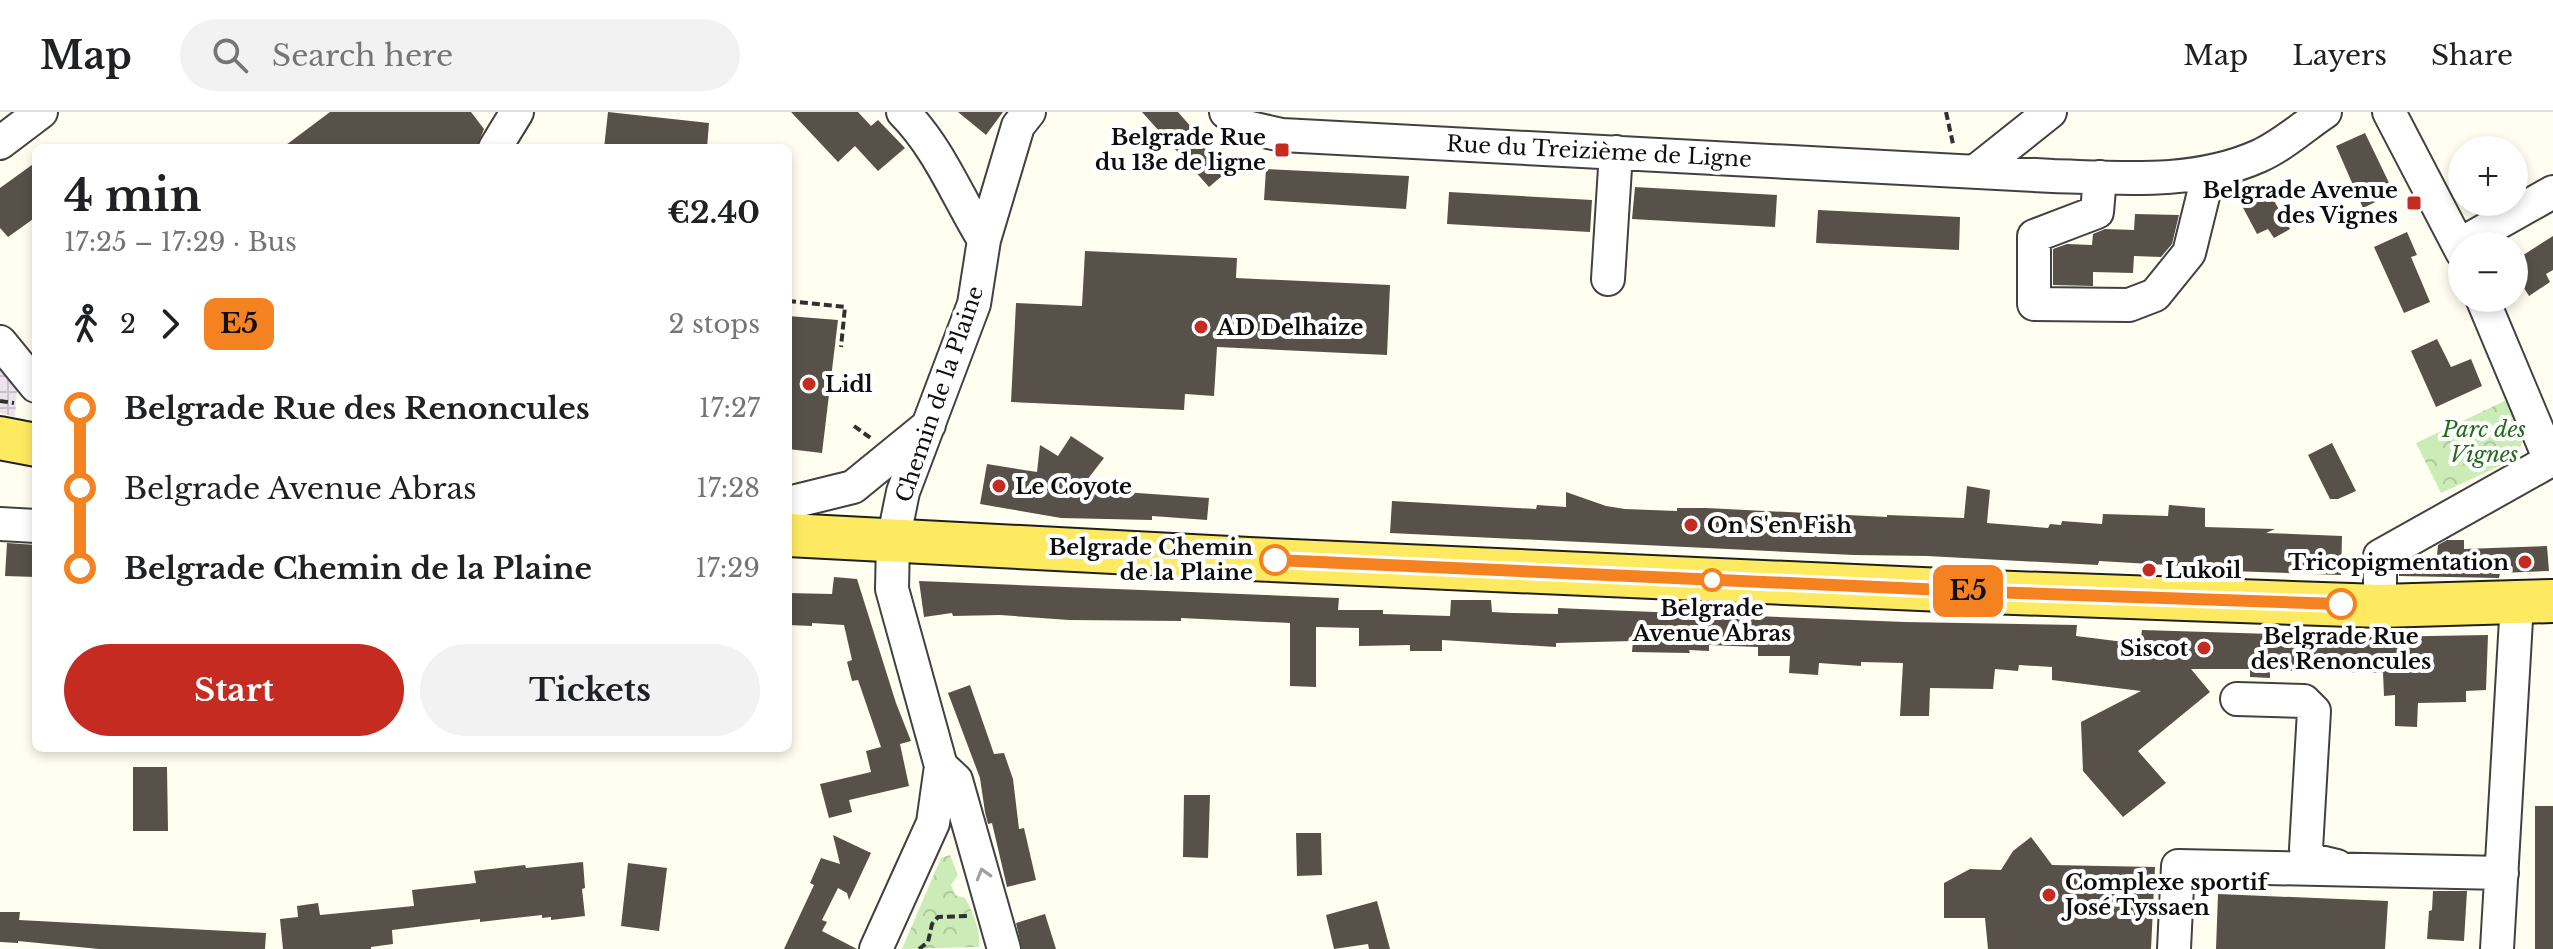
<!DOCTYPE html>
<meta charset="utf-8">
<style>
body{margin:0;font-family:"Libre Baskerville",serif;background:#f2f2f2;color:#202124;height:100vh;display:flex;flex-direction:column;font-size:30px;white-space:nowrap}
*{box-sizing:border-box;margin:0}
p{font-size:26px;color:#757577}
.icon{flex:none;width:44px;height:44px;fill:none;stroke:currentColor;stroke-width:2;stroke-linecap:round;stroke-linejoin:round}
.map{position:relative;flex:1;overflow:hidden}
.sheet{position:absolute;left:32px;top:32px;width:760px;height:608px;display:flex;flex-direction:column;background:#fff;border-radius:12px;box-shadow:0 4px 12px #0003}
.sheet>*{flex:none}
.badge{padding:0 16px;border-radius:12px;font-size:28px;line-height:52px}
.buttons{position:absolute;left:2448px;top:24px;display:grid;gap:16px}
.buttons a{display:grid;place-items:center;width:80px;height:80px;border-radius:50%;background:#fff;box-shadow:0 4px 12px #0003;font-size:40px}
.map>.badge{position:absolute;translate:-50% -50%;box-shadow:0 0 0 4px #fff}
.legs{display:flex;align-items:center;gap:12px;height:88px;padding:0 32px;font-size:26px}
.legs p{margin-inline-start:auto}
.summary{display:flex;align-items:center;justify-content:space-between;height:136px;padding:0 32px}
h1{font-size:44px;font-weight:800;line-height:60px}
.cta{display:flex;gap:16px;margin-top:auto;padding:16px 32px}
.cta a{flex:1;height:92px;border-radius:48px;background:#c52b20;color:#fff;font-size:32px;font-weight:800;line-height:92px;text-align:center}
.cta a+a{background:#f2f2f2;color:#202124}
ul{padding:0 32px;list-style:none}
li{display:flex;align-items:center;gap:28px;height:80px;font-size:30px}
li i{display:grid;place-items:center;width:12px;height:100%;margin:0 10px;background:currentColor}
li i::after{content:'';width:20px;height:20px;margin:-10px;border:6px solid;border-radius:50%;background:#fff}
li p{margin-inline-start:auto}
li:first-child i{background:linear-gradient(#0000 50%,currentColor 0)}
li:last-child i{background:linear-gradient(currentColor 50%,#0000 0)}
header{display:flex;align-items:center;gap:48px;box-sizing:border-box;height:112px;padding:0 40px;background:#fff;border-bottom:2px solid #e0e0e0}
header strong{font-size:38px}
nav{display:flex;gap:44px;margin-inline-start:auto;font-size:28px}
.search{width:560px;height:72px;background:#f2f2f2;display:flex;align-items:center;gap:20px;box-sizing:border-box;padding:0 28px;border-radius:44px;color:#757577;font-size:30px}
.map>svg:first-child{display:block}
.industrial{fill:url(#industrial-grid)}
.park{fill:url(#park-crowns)}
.building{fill:#58514a}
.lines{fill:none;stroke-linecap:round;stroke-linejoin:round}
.minor-casing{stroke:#414141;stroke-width:36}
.major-casing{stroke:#1f1f1f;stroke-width:46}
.path{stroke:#303030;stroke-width:4;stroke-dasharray:8 4;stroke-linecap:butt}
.minor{stroke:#fff;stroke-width:32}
.major{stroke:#feea61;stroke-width:42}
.oneway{stroke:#9f9f9f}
.line-1-casing{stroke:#fff;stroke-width:18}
.line-1{stroke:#f58220;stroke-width:12}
.poi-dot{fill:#c52b20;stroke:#fff;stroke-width:3}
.stop-1-dot{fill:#fff;stroke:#f58220;stroke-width:4}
.labels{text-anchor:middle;stroke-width:8;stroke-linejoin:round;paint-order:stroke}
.poi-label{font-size:22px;font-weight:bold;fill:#0e0e0e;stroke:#fff;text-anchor:start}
.street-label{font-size:22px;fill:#0e0e0e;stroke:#fff}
.park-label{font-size:22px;font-style:italic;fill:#236a1b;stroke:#fff}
.stop-label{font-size:22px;font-weight:bold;fill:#0e0e0e;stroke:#fff}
</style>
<header>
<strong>Map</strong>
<div class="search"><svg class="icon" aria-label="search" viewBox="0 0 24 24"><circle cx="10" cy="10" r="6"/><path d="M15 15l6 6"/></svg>Search here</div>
<nav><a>Map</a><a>Layers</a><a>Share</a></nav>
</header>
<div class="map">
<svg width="2553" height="837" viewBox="0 0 2553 837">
<defs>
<pattern id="industrial-grid" width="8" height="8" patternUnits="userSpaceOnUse" patternTransform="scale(2)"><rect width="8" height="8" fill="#ede3ed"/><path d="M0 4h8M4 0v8" fill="none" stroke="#cac2ca"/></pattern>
<pattern id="park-crowns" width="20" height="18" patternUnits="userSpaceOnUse" patternTransform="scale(2)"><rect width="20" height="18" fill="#ccecb7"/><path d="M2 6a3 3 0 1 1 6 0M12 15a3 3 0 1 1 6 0" fill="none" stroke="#aec99c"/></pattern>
</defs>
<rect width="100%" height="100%" fill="#fffef0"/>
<path class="industrial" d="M0,253l17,26 -2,26 -15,-4z"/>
<path class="park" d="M2513,285l13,32 -9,29 -76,35 -25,-50z
M950,743l8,20 -7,10 4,10 10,3c8,15 16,32 14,49l-77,2 39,-91z"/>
<path class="building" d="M330,0h141l13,17 -8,19h-194z
M608,0l101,11 -2,25h-103z
M791,0h67l13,14 7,-6 27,28 -27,23 -23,-25 -17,16z
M958,0h45l-17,23z
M1142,0h36l51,58 -20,17z
M2365,21l29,60 -31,15 -27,-62z
M36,50v55l-28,20 -8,-9v-40z
M1266,57l143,7 -3,33 -142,-9z
M1635,75l142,8 -2,32 -143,-8z
M2268,78l22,39 -16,9 -6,-9 -11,5 -16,-30z
M1449,80l143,8 -2,32 -143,-8z
M1818,98l142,7 -1,33 -143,-7z
M2135,102l44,1 -7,29 -11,13 -27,-1 -1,17 -40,-1v14l-40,-1v-36l14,-5 25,1 1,-11 12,-5 29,1z
M2407,120l10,23 -6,2 19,45 -26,11 -30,-66z
M2553,124v34l-7,4 4,8 -21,14 -15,-24v-11z
M1085,139l152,7 -1,20 154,7 -3,70 -170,-8 -3,49 -29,-2 -1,16 -173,-8 5,-99 66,3z
M788,204l50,4 -16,133 -34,-4z
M2437,227l14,28 20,-8 11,27 -46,21 -25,-56z
M1071,324l33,22 -24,31 129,9 -2,22 -55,-4v4l-91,-2 -81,-14 7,-40 50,8 3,-27 18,11z
M2332,331l24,48 -18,8h-8l-22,-44z
M1967,374l23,4 -3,33 61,5 2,-4 11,1 1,-4 40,3 1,-10 65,2 1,-11 36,3v19l70,2 -9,4 76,3 -1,39 -139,-5v-3l-103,-6 -1,4 -171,-9 -73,-1 -464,-22 2,-32 144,8 1,-4 29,2v-15l40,14 19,3 52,2v-3h29l181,9v-2l77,3z
M2447,428h17v9l83,-3 2,25 -49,2 -1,5 -100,-2v-9l22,-12h16l1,-10z
M7,431l29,2v32l-31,-1z
M834,465l23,2 39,124 15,38 -11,3 9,42 -60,14 3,12 -23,6 -9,-34 51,-12 -5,-21 15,-4 -23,-67 -6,1 -5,-19 5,-2 -8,-35 -32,-2v3l-24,-1v-32l44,1z
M919,469l420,17 -1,12h45v4l67,2 1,-16h40l1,12 20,1 46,1v-6l22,1 325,13 172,3 -1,11 64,8 2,-14 230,7 116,-2 -2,55 -20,1v11l-48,1 -1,24 -22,-1v-31l-11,1 -1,-23 -113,-3v8l-20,-1v-8h-59l19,23 -72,59 28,32 -43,34 -40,-46 -2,-49 60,-31 -89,-11v-13l-33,-2 -1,6 -23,-2 -2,20 -63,-1 -1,28h-29l3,-53 -42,-1v4l-42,-3 -1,12 -29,-2 1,-17h-32v-9l-49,-2v6l-20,-1 1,3 -58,-1 1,-11 -77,2v4l-114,-7v11h-32v-6l-51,1v-18l-43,-1v60l-26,-1v-63l-109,-5v3l-112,-1 -69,-5 -47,1 -1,-3 -28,4z
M970,573l24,69 10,-1 9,26 6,50 5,-1 12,52 -29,7 -15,-64 -4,1 -3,-12 -5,-34 -32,-85z
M133,655h34l1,64h-35z
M1184,683h26l-2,63 -25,-1z
M2535,694h18v143h-18z
M1296,721h25l1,42 -25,1z
M833,723l38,18 -22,47 -2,-7 -9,-5 -16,32 5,2 -5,9 35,18h-73l30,-64 -4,-2 11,-25 19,6z
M2031,725l21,28 103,2 -4,82h-163l-3,-31h-41v-35l26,-14 31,1 12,-19z
M583,750l2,26 -3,1 3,27 -34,4v-3l-9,1v-3l-62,7v-3l-88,11 1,14 -22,3v2h-88l-3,-30 18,-2 -1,-11 21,-3 2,12 94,-9 -2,-16 64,-7 -2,-12 51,-6 1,3z
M628,751l39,5 -8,63 -38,-5z
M2433,779h34l-3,50 -37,-2 2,-28 3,-1z
M2218,782l170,7 -3,48h-169z
M1377,789l13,48h-21l-1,-5 -34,5 -8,-34z
M0,800h20l-1,8 247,13 -1,16h-166l-81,-8v2l-18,-1z
M1045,802l11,35h-34l-6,-26z"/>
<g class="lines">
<g class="minor-casing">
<path id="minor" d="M903,0c36,36 55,86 81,128
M1226,0l20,15 36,8 771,41c69,2 141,9 206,-20 23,-10 45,-30 66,-44
M2389,0l73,140
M0,31l41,-31
M495,36l22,-36
M1977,58l73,-58
M2100,65l-3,35 -63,24v68l95,1 26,-10 34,-42 20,-81
M2459,133l94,-53
M1608,167l8,-127
M2482,186l68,162
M0,230l36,44
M788,391l65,-16 76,-62
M0,412l36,2
M2380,494v-50l173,-97
M2237,587l67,2 10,10 -8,138 6,11 25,6
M941,654l15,14 48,169
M876,837l57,-126 8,-57 -49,-177 1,-48 10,-49 71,-188 10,-64 34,-114 11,-14
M2174,837l4,-83 324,7
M2497,837l20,-347"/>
</g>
<g class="major-casing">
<path id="major" d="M0,326l36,7
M788,423l461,24 739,33 392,14 173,-5"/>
</g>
<path class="path" d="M1946,0l7,32
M788,189l57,6 -4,40
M0,289l14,2
M854,314l18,13
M919,837l9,-7 4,-18 6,-7 29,-1"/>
<use href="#minor" class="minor"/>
<use href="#major" class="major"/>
</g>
<defs><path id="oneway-chevron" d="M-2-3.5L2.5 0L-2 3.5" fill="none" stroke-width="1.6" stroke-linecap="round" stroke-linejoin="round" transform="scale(2)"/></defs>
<use class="oneway" href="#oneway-chevron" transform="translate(983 762) rotate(-106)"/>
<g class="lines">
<g class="line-1-casing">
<path id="line-1" d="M1275,448l713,32 353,12"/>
</g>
<use href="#line-1" class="line-1"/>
</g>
<g class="poi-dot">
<rect x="1274" y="30" width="16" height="16" rx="4"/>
<rect x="2406" y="83" width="16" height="16" rx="4"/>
<circle cx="1201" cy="215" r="8"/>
<circle cx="809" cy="272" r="8"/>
<circle cx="999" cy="374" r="8"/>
<circle cx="1691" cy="413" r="8"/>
<circle cx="2525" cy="450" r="8"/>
<circle cx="2149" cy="458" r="8"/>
<circle cx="2204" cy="536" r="8"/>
<circle cx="2049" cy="783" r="8"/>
</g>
<g class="stop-1-dot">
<circle cx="1275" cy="448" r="14"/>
<circle cx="1712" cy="468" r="10"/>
<circle cx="2341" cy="492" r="14"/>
</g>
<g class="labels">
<g class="poi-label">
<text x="1266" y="33" text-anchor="end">Belgrade Rue<tspan x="1266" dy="25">du 13e de ligne</tspan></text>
<text x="2398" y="86" text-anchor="end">Belgrade Avenue<tspan x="2398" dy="25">des Vignes</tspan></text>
<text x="1217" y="223">AD Delhaize</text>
<text x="825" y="280">Lidl</text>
<text x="1015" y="382">Le Coyote</text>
<text x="1707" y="421">On S'en Fish</text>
<text x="2509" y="458" text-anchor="end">Tricopigmentation</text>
<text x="2165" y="466">Lukoil</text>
<text x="2188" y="544" text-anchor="end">Siscot</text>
<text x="2065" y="778">Complexe sportif<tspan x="2065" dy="25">José Tyssaen</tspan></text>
</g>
<g class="street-label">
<text transform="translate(1599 39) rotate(3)" y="8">Rue du Treizième de Ligne</text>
<text transform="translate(939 282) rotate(-71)" y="8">Chemin de la Plaine</text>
</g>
<g class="park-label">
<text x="2484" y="325">Parc des<tspan x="2484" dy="25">Vignes</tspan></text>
</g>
<g class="stop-label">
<text x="1253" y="443" text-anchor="end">Belgrade Chemin<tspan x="1253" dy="25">de la Plaine</tspan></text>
<text x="1712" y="504">Belgrade<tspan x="1712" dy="25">Avenue Abras</tspan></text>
<text x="2341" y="532">Belgrade Rue<tspan x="2341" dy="25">des Renoncules</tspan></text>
</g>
</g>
</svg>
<div class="buttons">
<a>+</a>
<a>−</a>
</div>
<b class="badge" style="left:1968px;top:479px;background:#f58220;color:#111">E5</b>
<section class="sheet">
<div class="summary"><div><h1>4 min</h1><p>17:25 – 17:29 · Bus</p></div><b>€2.40</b></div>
<div class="legs"><svg class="icon" aria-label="walk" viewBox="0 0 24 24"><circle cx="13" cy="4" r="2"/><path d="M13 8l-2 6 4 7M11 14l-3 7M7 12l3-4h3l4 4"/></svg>2<svg class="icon" aria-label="forward" viewBox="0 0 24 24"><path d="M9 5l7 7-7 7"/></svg><b class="badge" style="background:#f58220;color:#111">E5</b><p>2 stops</p></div>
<ul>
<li><i style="color:#f58220"></i><b>Belgrade Rue des Renoncules</b><p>17:27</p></li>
<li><i style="color:#f58220"></i><span>Belgrade Avenue Abras</span><p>17:28</p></li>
<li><i style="color:#f58220"></i><b>Belgrade Chemin de la Plaine</b><p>17:29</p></li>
</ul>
<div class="cta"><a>Start</a><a>Tickets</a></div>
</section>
</div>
